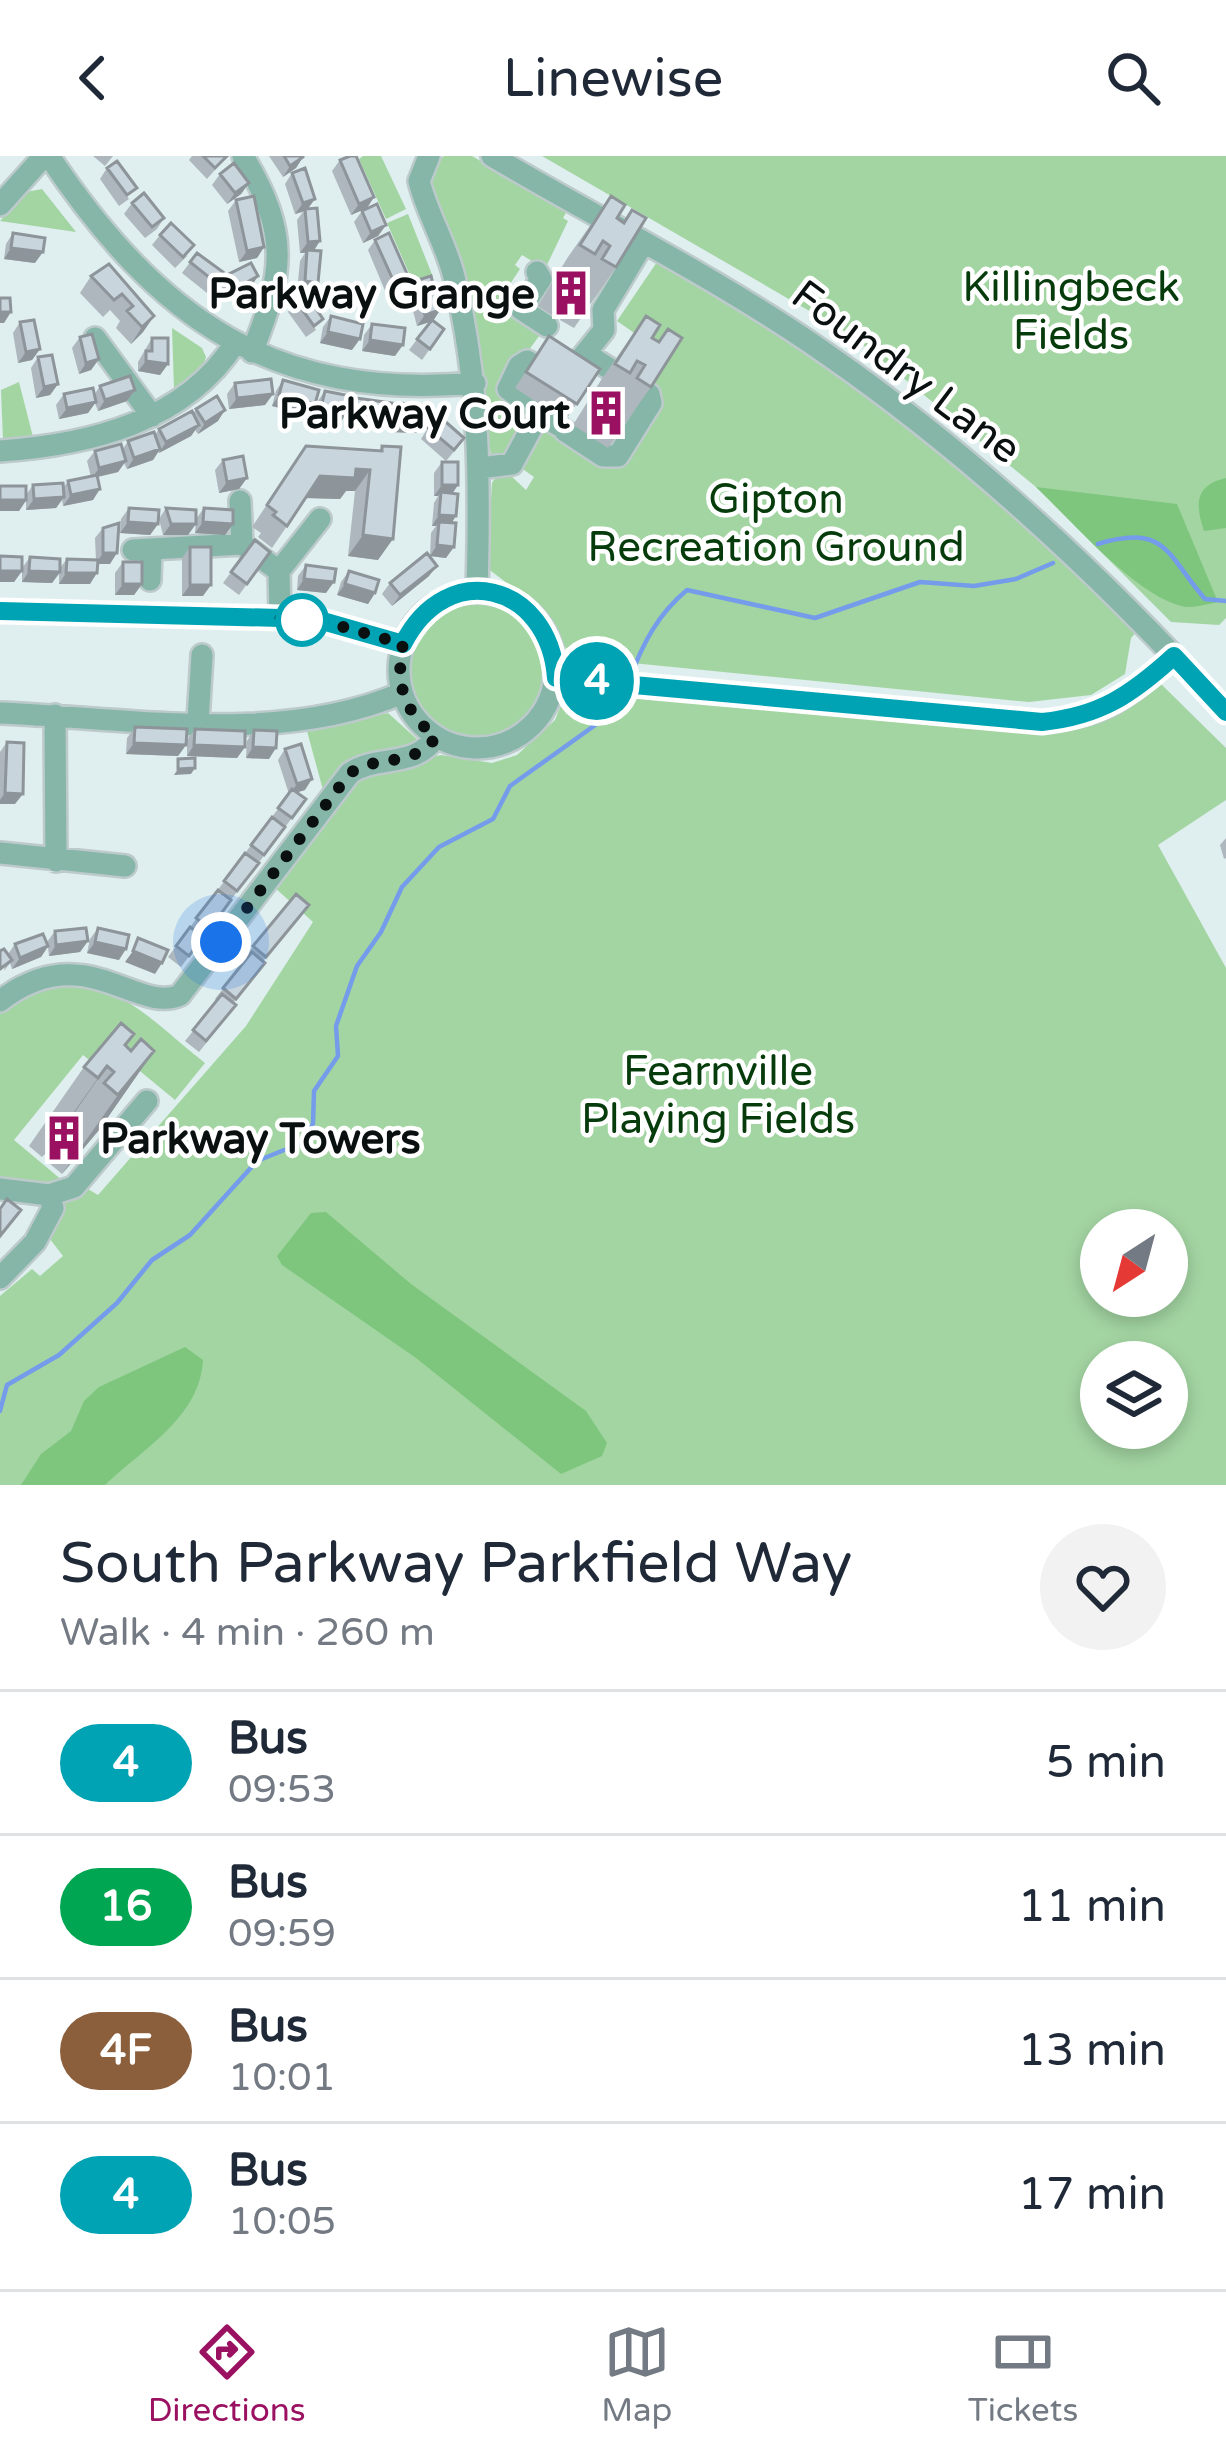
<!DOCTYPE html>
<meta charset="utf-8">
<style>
body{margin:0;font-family:"Varela Round",sans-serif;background:#f2f2f3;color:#1f2937;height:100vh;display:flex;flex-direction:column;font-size:45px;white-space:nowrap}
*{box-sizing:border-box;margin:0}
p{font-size:39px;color:#747a83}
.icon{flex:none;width:66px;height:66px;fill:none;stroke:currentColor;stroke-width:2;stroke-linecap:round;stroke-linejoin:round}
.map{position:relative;height:1329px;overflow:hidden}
.drawer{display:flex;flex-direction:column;background:#fff;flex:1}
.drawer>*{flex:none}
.badge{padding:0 24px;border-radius:39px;font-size:42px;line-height:78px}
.needle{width:78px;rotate:216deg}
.fabs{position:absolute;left:1080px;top:1053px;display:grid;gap:24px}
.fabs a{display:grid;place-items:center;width:108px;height:108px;border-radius:50%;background:#fff;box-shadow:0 6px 18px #0003;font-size:60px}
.you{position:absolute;width:60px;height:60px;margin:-30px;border:9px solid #fff;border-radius:50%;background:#1a73e8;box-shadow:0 0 0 18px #1a73e833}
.map>.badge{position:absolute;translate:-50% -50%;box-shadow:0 0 0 6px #fff}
.round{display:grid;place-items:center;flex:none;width:126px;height:126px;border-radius:63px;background:#f2f2f3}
.summary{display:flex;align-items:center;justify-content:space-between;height:204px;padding:0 60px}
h1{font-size:57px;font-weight:600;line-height:90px}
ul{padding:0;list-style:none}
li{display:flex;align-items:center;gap:36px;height:144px;padding:0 60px;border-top:3px solid #e0e1e3}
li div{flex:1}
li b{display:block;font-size:45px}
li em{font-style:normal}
li .badge{min-width:132px;font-weight:700;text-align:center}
header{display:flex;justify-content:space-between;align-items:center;height:156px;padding:0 60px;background:#fff;font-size:54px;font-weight:600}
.tabs{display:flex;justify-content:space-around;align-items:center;height:168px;border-top:3px solid #e0e1e3;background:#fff;font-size:33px;color:#747a83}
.tabs a{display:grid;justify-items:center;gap:6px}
.tabs .selected{color:#9b1161}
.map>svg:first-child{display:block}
.green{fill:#a3d5a2;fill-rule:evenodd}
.forest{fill:#7ec67e}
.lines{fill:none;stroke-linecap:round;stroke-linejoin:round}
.stream{stroke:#749ceb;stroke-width:4.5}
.minor-casing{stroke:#bdcacb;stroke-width:26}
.minor{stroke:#85b6a7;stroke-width:21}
.wall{fill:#adb7bd}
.shaded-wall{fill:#8d959a}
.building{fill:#c9d5dc;stroke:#8d959a;stroke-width:3}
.line-casing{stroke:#fff;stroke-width:27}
.line{stroke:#00a3b4;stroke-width:18}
.walk{stroke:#0a0f0f;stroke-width:12;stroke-dasharray:0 21.6}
.stop-dot{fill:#fff;stroke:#00a3b4;stroke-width:6}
.labels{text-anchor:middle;stroke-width:9;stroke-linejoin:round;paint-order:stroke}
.park-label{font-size:42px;fill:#063b0b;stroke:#fff}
.poi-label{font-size:42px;font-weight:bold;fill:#0a0f0f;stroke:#fff;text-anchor:end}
.street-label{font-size:42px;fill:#0a0f0f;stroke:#fff}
</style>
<header><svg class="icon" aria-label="back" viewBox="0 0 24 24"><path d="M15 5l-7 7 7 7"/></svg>Linewise<svg class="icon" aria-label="search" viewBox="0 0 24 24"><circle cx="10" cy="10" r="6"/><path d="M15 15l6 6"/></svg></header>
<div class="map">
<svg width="1226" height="1329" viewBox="0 0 1226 1329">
<rect width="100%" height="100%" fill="#dfeeef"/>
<path class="green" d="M363,0h18l25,53 -20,10 -27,-60z
M444,0h28l95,55 -4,7 5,3 -23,48 -23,-14 -7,10 5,4 -25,38 44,29 -41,57 30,27 -21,39 -16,-3 -21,-151 -42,-122 5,-18z
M542,0h684v462l-7,7 -48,-3 -135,-135 -185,-152z
M42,33l34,43 -76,-11 26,-29z
M408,58l25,63 -20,5 -26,-59z
M657,106c182,92 336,228 482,367l-8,9 -6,36 -34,21 -62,7 -458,-45 -27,-46 -57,-43 5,-85 5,-8 12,-1 17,16 8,-13 -17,-12 25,-35 59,36 25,-3 34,-52 -20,-74 -23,-16z
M172,172l30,20 4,9 -5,15 -27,17z
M19,226l14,55 -30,3 -2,-50z
M409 515a68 68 0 1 1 136 0a68 68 0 1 1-136 0Z
M1161,528l65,64v52l-68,45 68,123v517h-1226v-189l32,-27 8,7 23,-20 -17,-22 17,-34 25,-11 10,6 148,-169 67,-104 -39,-35 87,-114 80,-18 51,8 25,-8 38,-35 10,-25 15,1 2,-8 464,42 56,-8zM1101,1074h66v66h-66zM1101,1206h66v66h-66z
M388,557l30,27 -2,6 -93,44 -16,-59z
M87,828c50,15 77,47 118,79l-30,37 -40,-33 -15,18 -37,-30 -69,85 49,41 -5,5 -58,-5v-167c26,-23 53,-28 87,-30z"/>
<path class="forest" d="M1226,322v50l-22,3c-9,-27 -9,-46 22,-53z
M1036,331l141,17 41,98c-11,2 -26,7 -37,4 -48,-13 -108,-84 -145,-119z
M326,1056l85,72 175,127 21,32 -5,13 -41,18 -145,-116 -134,-93 -5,-9 34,-43z
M185,1191l18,13c-3,57 -59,88 -98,125h-84l20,-31 30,-23 13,-30 15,-14z"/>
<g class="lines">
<path class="stream" d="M1098,388c68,-21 69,11 107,55l21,2
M630,522c13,-35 28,-64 57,-88l128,28 105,-36 54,4 42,-7 37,-16
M0,1255l7,-26 52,-30 58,-52 35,-43 38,-25 67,-74 42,-17 14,-20 1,-33 24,-35 -2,-30 21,-60 24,-34 21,-45 37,-40 54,-28 17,-33 109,-78 7,-19"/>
<g class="minor-casing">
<path id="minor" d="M49,0c108,162 224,245 426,227
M243,0c46,77 42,115 9,196
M429,0l-10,25c8,33 27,63 35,96 26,105 26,207 23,314
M492,0c112,66 229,124 336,199 148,103 277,224 398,357
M0,49l44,-49
M537,116l4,7 -20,30 26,17
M95,182l57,78
M579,205l25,-31 -1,-20 41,-68
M556,220l-29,-15 -8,5 -11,23 50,36
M565,275l38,25h15l33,-53 -2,-9 -61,-39
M0,295c88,-6 185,-29 235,-108
M480,312l32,-4 27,-50
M240,345l2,43
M133,394l109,-6 37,27 41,-52
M279,415l1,47
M150,424l1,-29
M399 514a78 78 0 1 1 156 0a78 78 0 1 1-156 0Z
M0,455l280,7 46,4 77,22
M556,522l486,44c64,-6 85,-24 132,-66
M0,557c131,5 279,33 402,-20
M55,559l1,146
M198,565l4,-66
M0,697l125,13
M0,845c84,-65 137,14 180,-6l170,-222c28,-19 64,-4 86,-36
M0,1033l49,6 25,-8 73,-86
M0,1122l35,-36 18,-34 -4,-13"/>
</g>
<use href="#minor" class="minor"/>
</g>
<path class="wall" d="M93,0h20l-8,10z
M192,0h35l-20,23 -18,-19z
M269,0h34v1l-7,11 -13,9z
M340,4l34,37 -7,11 -16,7 -19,-44z
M107,12l22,31 -10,7 -19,-27z
M292,17l16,36 10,74 -8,10 -13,-1 3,-31 5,-8h-5l-3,-33 6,-8 -8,2 -10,-30z
M220,18l29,9 -8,11 -14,10 -15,-19z
M611,40l6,22 -1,49 -42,61 -14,-8 7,-13 -6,-4 -9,12 -14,-9 30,-49z
M236,44l28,47 -7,11 -18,4 -11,-51z
M132,47l32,15 -7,11 -12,9 -21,-24z
M362,55l24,14 -8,11 -15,7 -9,-21z
M13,77l22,30 -31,-4 2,-15z
M160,79l27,21 -12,12 -23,-23z
M375,84l33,36 -8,11 -14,6 -18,-43z
M197,97l26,19 -16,21 -25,-20z
M109,108l45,52 -11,16 -12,12 -15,-16 4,-7 -10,-11 -7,7 -23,-24 11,-17z
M229,118l22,13 -23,12 -7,-14z
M415,125l25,29 -7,11 11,8 -22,31 -13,-10 21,-28 -13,4 -9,-34z
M296,145l20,29 -10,7 -18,-25z
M331,160l21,34 -32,-7 3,-16z
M646,160l5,71 -43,61 -14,-9 8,-13 -7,-4 -8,12 -14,-9 30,-48z
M20,166l20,27 -8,11 -14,3 -5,-30z
M372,168l23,32 -33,-5 2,-16z
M549,180l51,33 -35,52 -50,-33z
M80,181l19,22 -8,11 -12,4 -7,-26z
M152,182l16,26 -8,11 -22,-4v-9z
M38,201l20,27 -8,11 -14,3 -5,-30z
M283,224l32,24 -8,11 -35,-9 4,-15z
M235,227l38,11 -8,11 -36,4 -2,-15z
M100,230l35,4 -8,11 -29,10 -3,-8 -7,10 -29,6 -3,-14 8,-11 30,1z
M325,235l14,34 -26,-6 4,-17z
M356,242l26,31 -36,-5 2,-15z
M398,247l26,19 -8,11 -26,-1v-18z
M196,253l22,12 -20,13 -3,-4 -4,6 -32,17 -1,-1 -5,8 -26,9 -3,-6 -6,9 -20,5 -5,23 -30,6 -1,-6 -6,8 -30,2v-9l-7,10h-19v-25l26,9 7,-10 30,3 5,-7 23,-4 -4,-16 8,-10 28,-2 5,-8 27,-6 4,-6 34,-15z
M428,272l29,20 -11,13 -25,-22z
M306,290l73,5 3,-5 -4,114 -30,-4 7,-65h-9l-6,8 -34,-1 -34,50 -14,-11 3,-4 -9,-6z
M223,304l24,18 -8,11 -20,4 -4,-23z
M442,306l16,23 -5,8 -1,30 -6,35 -16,-2 1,-23 5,-7h-4l2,-23 4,-7h-4v-23z
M129,352l29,16 -8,11 -30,-2 1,-14z
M166,352l22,27h-25l-4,-16z
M204,352l29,16 -8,11 -30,-2 1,-14z
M103,372l7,36h-12l-8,20h-31v-10l-7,9 -30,-1v-11l-8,11h-14v-26l22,12 8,-11 30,11 7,-9 29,1 -1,-22z
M255,384l15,12 -31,43 -16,-12z
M190,391l13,49h-21v-38z
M123,406l19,22 -8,11h-19v-22z
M306,409l20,28 -29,-3 1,-14z
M349,415l26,22 -7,11 -31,-9 4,-13z
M429,420l-37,30 -10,-12 8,-11z
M135,571l51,18 -8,11 -52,-2 1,-16z
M195,573l50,18 -8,11 -50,-2v-16z
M254,574l15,29 -23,-1 1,-17z
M7,586l8,62h-15v-52z
M285,593l20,41 -9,2 10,7 -125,168 -13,-10 121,-163 -11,-34z
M1226,682v20l-2,1 -4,-14z
M301,760l-38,45 2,2 -32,40 -5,13 -29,36 -14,-11 32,-40 -2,-2 32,-41 -1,-1 7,-11z
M98,772l21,32 -32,-7 3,-14z
M55,775l33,10 -8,11 -31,4 -1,-9 -7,10 -29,12 -2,-6 -6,8 4,-17 7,-10 32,-2z
M126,890l5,5h23l-55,79 -37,44 -13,-11 8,-13 -5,-5 -10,12 -13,-11 55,-79z"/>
<path class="shaded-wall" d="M303,1l-7,11 -13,9 7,-11z
M249,27l-8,11 -14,10 8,-11z
M374,41l-7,11 -16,7 8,-11z
M315,43l-8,11 -12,4 8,-11z
M386,69l-8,11 -15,7 8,-11z
M320,85l-7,11 -13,1 8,-11z
M264,91l-7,11 -18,4 8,-11z
M11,92l32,4 -8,11 -31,-4z
M258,120l-7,11 -23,12 8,-11z
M408,120l-8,11 -14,6 8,-11z
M305,125l13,2 -8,10 -13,-1z
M440,154l-7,11 -16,5 8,-11z
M0,156h11l-7,11h-4z
M154,160l-11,16 -12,12 11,-17z
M328,176l32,7 -8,11 -32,-7z
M370,184l33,5 -8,11 -33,-5z
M40,193l-8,11 -14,3 8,-11z
M99,203l-8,11 -12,4 7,-11z
M146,205l22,3 -8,11 -22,-4z
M58,228l-8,11 -14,3 8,-11z
M135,234l-8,11 -29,10 7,-11z
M273,238l-8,11 -36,4 8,-11z
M279,239l36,9 -8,11 -35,-9z
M96,246l-8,11 -29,6 8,-11z
M321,252l25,6 -7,11 -26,-6z
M225,254l-7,11 -20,13 7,-11z
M354,257l35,5 -7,11 -36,-5z
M397,265l27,1 -8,11 -26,-1z
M199,269l-8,11 -32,17 7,-11z
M160,293l-7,11 -26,9 7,-11z
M126,305l-8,11 -26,6 7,-10z
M356,313l14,1 -15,21h-9l-6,8 -35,-1 15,-22z
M247,322l-8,11 -20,4 8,-11z
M442,329h16l-8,11 -9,-4 -3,4h-4z
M100,333l-7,11 -30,6 8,-11z
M64,341l-8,11 -30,2 8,-11z
M0,344h26l-7,11h-19z
M439,359l17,1 -7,11 -10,-5 -3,4h-4z
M128,366l30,2 -8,11 -30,-2z
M203,366l30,2 -8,11 -30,-2z
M171,368h25l-8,11h-25z
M363,379l30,4 -15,21 -30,-4z
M437,389l17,2 -8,11 -16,-2z
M103,397h14l-7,11h-14z
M437,410l-8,10 -37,30 8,-11z
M0,415h22l-8,11h-14z
M29,415l31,1 -8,11 -30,-1z
M66,417h31l-7,11h-31z
M304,423l30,3 -8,11 -29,-3z
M123,428h19l-8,11h-19z
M345,428l30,9 -7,11 -31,-9z
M190,429h21l-8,11h-21z
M134,587l52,2 -8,11 -52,-2z
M194,589l51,2 -8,11 -50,-2z
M253,591l23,1 -7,11 -23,-1z
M195,612l-4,6 -17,1 4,-6z
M312,623l-7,11 -16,5 8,-11z
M5,637l18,1 -8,10h-15v-4z
M88,785l-8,11 -31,4 7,-11z
M95,786l31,7 -7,11 -32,-7z
M48,790l-7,11 -29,12 8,-11z
M133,795l29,12 -7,11 -30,-12z
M154,895l-55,79 -37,44 56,-79z
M107,910l-55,79 -10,12 56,-79z"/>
<path class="building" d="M203,0h24l-12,12z
M284,0h19v1l-13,9z
M350,0h6l18,41 -15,7 -19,-44z
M117,5l20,27 -10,7 -20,-27z
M234,7l15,20 -14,10 -15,-19z
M305,12l10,31 -12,4 -11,-30z
M144,37l20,25 -12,9 -20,-24z
M254,40l10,51 -17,4 -11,-51z
M611,40l14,9 -8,13 7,5 8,-13 14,8 -30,49 -14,-8 8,-13 -7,-5 -8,13 -15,-9z
M377,48l9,21 -15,7 -9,-21z
M317,52l3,33 -12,1 -3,-33z
M171,67l23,22 -11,12 -23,-22z
M13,77l32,5 -2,14 -32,-4z
M389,77l19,43 -14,6 -19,-42z
M307,94l14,1 -3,32 -13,-2z
M197,97l26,19 -8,10 -25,-20z
M251,107l7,13 -22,12 -7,-14z
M109,108l45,52 -12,11 -15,-16 6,-5 -11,-12 -8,6 -23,-24z
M431,120l9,34 -15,5 -10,-34z
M306,138l17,25 -9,7 -18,-25z
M0,142h10l1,14h-11z
M331,160l32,8 -3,15 -32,-7z
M646,160l14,9 -8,13 7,4 9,-13 14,9 -31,49 -14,-9 8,-13 -8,-4 -7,12 -15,-9z
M34,164l6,29 -14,3 -6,-30z
M432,164l12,9 -14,20 -13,-10z
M372,168l33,4 -2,17 -33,-5z
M92,178l7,25 -13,4 -6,-26z
M549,180l51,33 -23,35 -51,-32z
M152,182h16v26l-22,-3v-10h6z
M52,199l6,29 -14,3 -6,-30z
M130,220l5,14 -30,10 -5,-14z
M271,223l2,15 -36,4 -2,-15z
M283,224l36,10 -4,14 -36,-9z
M93,232l3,14 -29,6 -3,-14z
M325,235l25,5 -4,18 -25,-6z
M217,240l8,14 -20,13 -9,-14z
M356,242l36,5 -3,15 -35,-5z
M398,247l26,2v17l-27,-1z
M192,255l7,14 -33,17 -7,-13z
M439,260l25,22 -10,12 -26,-22z
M154,276l6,17 -26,9 -6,-17z
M121,288l5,17 -27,7 -4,-17z
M306,290l76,5v-5l19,1 -8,92 -30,-4 7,-65 -14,-1 -1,9 -35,-2 -33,50 -14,-11 3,-3 -9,-7z
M243,300l4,22 -20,4 -4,-22z
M442,306h16v23h-16z
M97,319l3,14 -29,6 -3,-14z
M63,327l1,14 -30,2 -1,-14z
M0,330h26v14h-26z
M441,336l17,2 -2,22 -17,-1z
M129,352l30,2 -1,14 -30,-2z
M166,352l30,2v14h-25z
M204,352l29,2v14l-30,-2z
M439,366l17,1 -2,24 -17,-2z
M119,367l-2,30h-14v-25z
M255,384l15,12 -23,32 -16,-12z
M190,391h21v38h-21z
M427,397l10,13 -37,29 -10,-12z
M0,400l22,1v14h-22z
M30,401l30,2v13l-31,-1z
M67,403l31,1 -1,13h-31z
M123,406h19v22h-19z
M306,409l30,4 -2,13 -30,-3z
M349,415l30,9 -4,13 -30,-9z
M135,571l52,2 -1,16 -52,-2z
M195,573l50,2v16l-51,-2z
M254,574l23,1 -1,17 -23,-1z
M7,586l17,1 -1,51 -18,-1z
M301,588l11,35 -15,5 -12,-35z
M195,602v10l-17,1v-10z
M292,633l14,10 -14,19 -14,-10z
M272,661l13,10 -21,28 -13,-10z
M245,697l14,10 -22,28 -13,-10z
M218,734l13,10 -21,29 -14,-11z
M296,738l13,11 -43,52 -13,-11z
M190,771l13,10 -14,19 -13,-10z
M86,772l2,13 -32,4 -1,-14z
M98,772l31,7 -3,14 -31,-7z
M43,778l5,12 -28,12 -5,-14z
M138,782l30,12 -6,13 -29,-12z
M4,793l8,11 -12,9v-18z
M252,796l13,11 -29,36 -13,-11z
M222,838l14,11 -30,36 -13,-11z
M121,867l13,11 -9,11 6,6 10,-12 13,12 -36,44 -14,-12 10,-11 -7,-6 -9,12 -14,-11z
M7,1043l14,11 -21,26v-27z"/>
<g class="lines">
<g class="line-casing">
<path id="line" d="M0,455l280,7 46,4 77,22c44,-87 146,-61 153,34l486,44c58,-6 89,-27 132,-66l52,56"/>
</g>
<use href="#line" class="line"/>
<path class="walk" d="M221,786l129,-169c28,-19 64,-5 86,-36 -32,-25 -41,-53 -33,-93l-77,-22 -46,-4 22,2"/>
</g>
<defs>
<g id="building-bare" transform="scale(3.6)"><path d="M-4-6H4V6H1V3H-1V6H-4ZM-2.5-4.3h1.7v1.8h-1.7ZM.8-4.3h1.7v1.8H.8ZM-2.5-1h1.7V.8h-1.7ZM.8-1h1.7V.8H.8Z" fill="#9b1161" stroke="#fff" stroke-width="2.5" paint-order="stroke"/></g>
</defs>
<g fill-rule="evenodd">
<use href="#building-bare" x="571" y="137"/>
<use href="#building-bare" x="606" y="257"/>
<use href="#building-bare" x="64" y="982"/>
</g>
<circle class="stop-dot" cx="302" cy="464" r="24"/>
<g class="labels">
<g class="park-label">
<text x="1071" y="145">Killingbeck<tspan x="1071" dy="48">Fields</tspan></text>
<text x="776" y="357">Gipton<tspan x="776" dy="48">Recreation Ground</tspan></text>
<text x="718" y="929">Fearnville<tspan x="718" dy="48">Playing Fields</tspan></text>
</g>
<g class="poi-label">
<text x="535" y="152">Parkway Grange</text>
<text x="570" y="272">Parkway Court</text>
<text x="100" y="997" text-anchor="start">Parkway Towers</text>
</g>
<g class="street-label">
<text transform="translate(907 215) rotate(37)" y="15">Foundry Lane</text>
</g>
</g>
</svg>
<div class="fabs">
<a><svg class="needle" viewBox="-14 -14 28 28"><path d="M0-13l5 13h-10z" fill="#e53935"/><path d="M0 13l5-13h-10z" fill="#747a83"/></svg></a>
<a><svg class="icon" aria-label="layers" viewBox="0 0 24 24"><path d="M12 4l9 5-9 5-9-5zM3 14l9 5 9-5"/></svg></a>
</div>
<div class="you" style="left:221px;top:786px"></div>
<b class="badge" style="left:597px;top:525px;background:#00a3b4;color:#fff">4</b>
</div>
<section class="drawer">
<div class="summary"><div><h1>South Parkway Parkfield Way</h1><p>Walk · 4 min · 260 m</p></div><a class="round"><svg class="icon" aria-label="heart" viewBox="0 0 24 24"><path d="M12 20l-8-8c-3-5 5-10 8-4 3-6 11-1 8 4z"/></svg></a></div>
<ul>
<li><span class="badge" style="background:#00a3b4;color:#fff">4</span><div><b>Bus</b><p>09:53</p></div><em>5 min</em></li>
<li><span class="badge" style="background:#00a651;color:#fff">16</span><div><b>Bus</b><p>09:59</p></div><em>11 min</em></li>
<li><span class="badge" style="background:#8b5e3c;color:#fff">4F</span><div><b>Bus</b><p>10:01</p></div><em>13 min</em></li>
<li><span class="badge" style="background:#00a3b4;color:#fff">4</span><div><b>Bus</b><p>10:05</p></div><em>17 min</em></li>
</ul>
</section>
<nav class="tabs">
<a class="selected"><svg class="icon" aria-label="directions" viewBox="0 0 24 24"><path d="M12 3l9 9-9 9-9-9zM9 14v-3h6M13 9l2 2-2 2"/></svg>Directions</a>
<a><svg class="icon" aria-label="map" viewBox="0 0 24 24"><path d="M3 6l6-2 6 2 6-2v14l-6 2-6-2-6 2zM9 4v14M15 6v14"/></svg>Map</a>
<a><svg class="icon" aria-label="tickets" viewBox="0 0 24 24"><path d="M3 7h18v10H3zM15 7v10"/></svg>Tickets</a>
</nav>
